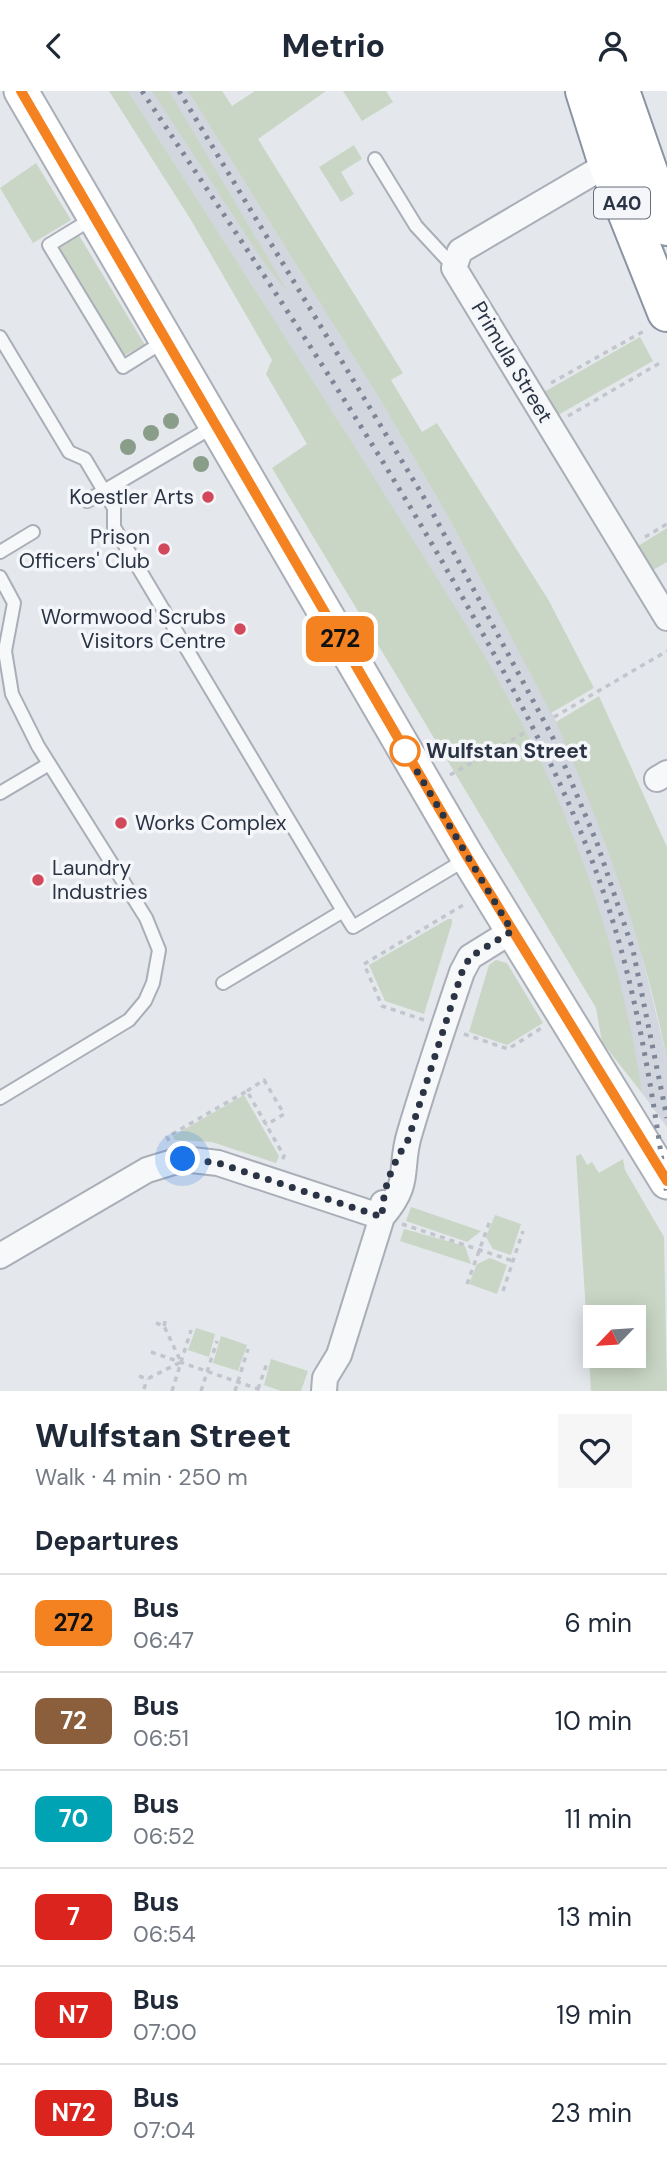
<!DOCTYPE html>
<meta charset="utf-8">
<style>
body{margin:0;font-family:"DM Sans",sans-serif;background:#f6f6f7;color:#1f2937;height:100vh;display:flex;flex-direction:column;font-size:26px;white-space:nowrap}
*{box-sizing:border-box;margin:0}
p{font-size:23px;color:#747a83}
.icon{flex:none;width:38px;height:38px;fill:none;stroke:currentColor;stroke-width:2;stroke-linecap:round;stroke-linejoin:round}
.map{position:relative;height:1300px;overflow:hidden}
.drawer{display:flex;flex-direction:column;background:#fff;flex:1}
.drawer>*{flex:none}
.badge{padding:0 14px;border-radius:10px;font-size:24px;line-height:46px}
.needle{width:46px;rotate:245deg}
.tools{position:absolute;left:583px;top:1214px;display:grid;gap:14px}
.tools a{display:grid;place-items:center;width:63px;height:63px;border-radius:0px;background:#fff;box-shadow:0 4px 18px #0003;font-size:35px}
.you{position:absolute;width:35px;height:35px;margin:-18px;border:5px solid #fff;border-radius:50%;background:#1a73e8;box-shadow:0 0 0 10px #1a73e833}
.map>.badge{position:absolute;translate:-50% -50%;box-shadow:0 0 0 4px #fff}
h2{padding:0 35px;font-size:26px;line-height:63px}
.round{display:grid;place-items:center;flex:none;width:74px;height:74px;border-radius:0px;background:#f6f6f7}
.summary{display:flex;align-items:center;justify-content:space-between;height:119px;padding:0 35px}
h1{font-size:33px;font-weight:800;line-height:52px}
ul{padding:0;list-style:none}
li{display:flex;align-items:center;gap:21px;height:98px;padding:0 35px;border-top:2px solid #e0e1e3}
li div{flex:1}
li b{display:block;font-size:26px}
li em{font-style:normal}
li .badge{min-width:77px;font-weight:700;text-align:center}
header{display:flex;justify-content:space-between;align-items:center;height:91px;padding:0 35px;background:#fff;font-size:32px;font-weight:800}
.map>svg:first-child{display:block}
.built{fill:#d2d6de}
.green{fill:#c9d6c5;fill-rule:evenodd}
.lines{fill:none;stroke-linecap:round;stroke-linejoin:round}
.lane-casing{stroke:#a9aeb7;stroke-width:16}
.street-casing{stroke:#a9aeb7;stroke-width:28}
.secondary-casing{stroke:#a9aeb7;stroke-width:37}
.highway-casing{stroke:#8b94a3;stroke-width:42}
.path{stroke:#c2c5cb;stroke-width:3.5;stroke-dasharray:5 5;stroke-linecap:butt}
.lane{stroke:#f7f8fa;stroke-width:12}
.street{stroke:#f7f8fa;stroke-width:24}
.secondary{stroke:#fff;stroke-width:33}
.highway{stroke:#fff;stroke-width:38}
.rail{stroke:#7d8696;stroke-width:5;stroke-dasharray:3.5 7;stroke-linecap:butt}
.tree{fill:#899d89}
.line-casing{stroke:#fff;stroke-width:16}
.line{stroke:#f58220;stroke-width:10}
.walk{stroke:#2b3445;stroke-width:7;stroke-dasharray:0 12.6}
.poi-dot{fill:#d1495b;stroke:#f4f6f9;stroke-width:2.5}
.stop-dot{fill:#fff;stroke:#f58220;stroke-width:3.5}
.labels{text-anchor:middle;stroke-width:7;stroke-linejoin:round;paint-order:stroke}
.shield{fill:#f4f6f9;stroke:#676e7b;stroke-width:2}
.shield-label{font-size:19px;font-weight:bold;fill:#2b3445}
.street-label{font-size:21px;fill:#2b3445;stroke:#f4f6f9}
.poi-label{font-size:21px;fill:#2b3445;stroke:#f4f6f9;text-anchor:end}
.stop-label{font-size:21px;font-weight:bold;fill:#2b3445;stroke:#f4f6f9;text-anchor:start}
</style>
<header><svg class="icon" aria-label="back" viewBox="0 0 24 24"><path d="M15 5l-7 7 7 7"/></svg>Metrio<svg class="icon" aria-label="person" viewBox="0 0 24 24"><circle cx="12" cy="8" r="4"/><path d="M4 21q1-7 8-7t8 7"/></svg></header>
<div class="map">
<svg width="667" height="1300" viewBox="0 0 667 1300">
<rect width="100%" height="100%" fill="#e4e7ec"/>
<path class="built" d="M128,0h60l193,310 69,119 104,197 40,90 39,111 34,141v68l-25,-34 -28,-132 -21,-65 -31,-82 -49,-108 -174,-284z"/>
<path class="green" d="M109,0h19c81,127 162,253 242,380 48,78 99,154 142,234 64,117 111,257 130,388l-40,-51 -6,-34 -324,-540 35,-24 -41,-70 6,-14 -81,-140z
M152,0h17l119,201 -21,-25z
M188,0h34l10,15 23,-15h71l-68,48 145,234 -12,7 31,52 15,-9 112,178 45,87 -43,25 -101,-193 -69,-119z
M343,0h43l7,11 -31,19z
M354,54l8,14 -21,13 13,22 -13,8 -22,-35z
M36,72l35,57 -38,23 -33,-55z
M77,141l68,113 -22,11 -65,-105 2,-8z
M640,246l13,24 -95,54 -14,-23z
M667,437v34l-14,8 -15,-24z
M599,605l68,151v212c-25,-123 -61,-222 -111,-337z
M448,828h4v4l-28,91 -39,-13 -16,-36z
M496,869l11,3 36,60 -36,22 -38,-13 20,-67z
M244,1004l35,61 -3,7 -64,-21 -37,-2 -2,-4z
M581,1063l6,11 5,-3 7,11 24,-14 2,11 39,67 3,154h-76l-15,-235zM595,1227h39v38h-39z
M411,1116l70,24 -14,11 -61,-21z
M495,1124l26,9 -10,31 -18,-6 -7,-12z
M404,1138l61,17 6,18 -71,-23z
M490,1167l17,7 -10,29 -28,-10 8,-20z
M196,1237l19,6 -6,23 -21,-7z
M221,1245l26,9 -9,26 -25,-8z
M271,1268l37,12 -7,20h-20l-17,-6z"/>
<g class="lines">
<g class="lane-casing">
<path id="lane" d="M375,68l41,67 38,41
M95,126l-46,28 74,122 43,-27
M0,246l69,115 16,7 19,32 -17,10
M216,334l-112,66 10,17v19l229,384
M0,461l33,-20
M0,486l14,26 -9,48 7,43 26,52 108,172 13,32 -6,33 -8,18 -16,19 -129,78
M0,702l49,-29
M223,892l120,-72 10,16 115,-69"/>
</g>
<g class="street-casing">
<path id="street" d="M608,73l-148,87 -6,17 213,350
M657,688l10,-6
M382,1126c31,-36 16,-47 28,-85 16,-54 34,-107 52,-160l8,-15 42,-26
M0,1165l147,-86 36,-11 35,4 164,54
M324,1300l1,-13 14,-23 43,-138 1,-14"/>
</g>
<g class="secondary-casing">
<path id="secondary" d="M21,0l447,767 199,324"/>
</g>
<g class="highway-casing">
<path id="highway" d="M585,0l23,73 59,148
M620,0l47,135"/>
</g>
<path class="path" d="M551,292l93,-52
M568,325l92,-53
M645,446l22,-13
M554,626l113,-66
M450,684l76,-43
M424,929l-42,-14 -18,-42 101,-60
M464,943l44,15 35,-22
M247,1000l17,-11 20,34 -18,11
M169,1050l-2,-4 80,-46 37,65 -3,7
M402,1133l111,37
M467,1193l24,-66
M503,1200l20,-60
M164,1235l2,-8
M151,1261l113,39
M139,1285l8,3 34,-17 -17,-36 -8,-3
M144,1298l3,-10
M258,1298l9,-26
M172,1300l19,-61
M201,1300l16,-50
M235,1300l13,-42"/>
<use href="#lane" class="lane"/>
<use href="#street" class="street"/>
<use href="#secondary" class="secondary"/>
<use href="#highway" class="highway"/>
<path class="rail" d="M142,0c111,168 224,334 322,509 55,98 108,196 143,303 31,93 46,194 60,292
M179,0l250,415 124,232 44,105 36,107 34,168"/>
</g>
<g class="tree">
<circle cx="171" cy="330" r="8"/>
<circle cx="151" cy="342" r="8"/>
<circle cx="128" cy="356" r="8"/>
<circle cx="201" cy="373" r="8"/>
</g>
<g class="lines">
<g class="line-casing">
<path id="line" d="M21,0l447,767 199,323"/>
</g>
<use href="#line" class="line"/>
<path class="walk" d="M183,1068l35,4 164,54c1,-30 10,-52 26,-77l54,-168 8,-15 42,-26 -113,-190 6,10"/>
</g>
<g class="poi-dot">
<circle cx="208" cy="406" r="7"/>
<circle cx="164" cy="458" r="7"/>
<circle cx="240" cy="538" r="7"/>
<circle cx="121" cy="732" r="7"/>
<circle cx="38" cy="789" r="7"/>
</g>
<circle class="stop-dot" cx="405" cy="660" r="14"/>
<g class="labels">
<rect class="shield" x="594" y="96.5" width="56" height="31" rx="5"/>
<g class="shield-label">
<text x="622" y="119">A40</text>
</g>
<g class="street-label">
<text transform="translate(512 271) rotate(59)" y="7">Primula Street</text>
</g>
<g class="poi-label">
<text x="194" y="413">Koestler Arts</text>
<text x="150" y="453">Prison<tspan x="150" dy="24">Officers' Club</tspan></text>
<text x="226" y="533">Wormwood Scrubs<tspan x="226" dy="24">Visitors Centre</tspan></text>
<text x="135" y="739" text-anchor="start">Works Complex</text>
<text x="52" y="784" text-anchor="start">Laundry<tspan x="52" dy="24">Industries</tspan></text>
</g>
<g class="stop-label">
<text x="426" y="667">Wulfstan Street</text>
</g>
</g>
</svg>
<div class="tools">
<a><svg class="needle" viewBox="-14 -14 28 28"><path d="M0-13l5 13h-10z" fill="#e53935"/><path d="M0 13l5-13h-10z" fill="#747a83"/></svg></a>
</div>
<div class="you" style="left:183px;top:1068px"></div>
<b class="badge" style="left:340px;top:548px;background:#f58220;color:#111">272</b>
</div>
<section class="drawer">
<div class="summary"><div><h1>Wulfstan Street</h1><p>Walk · 4 min · 250 m</p></div><a class="round"><svg class="icon" aria-label="heart" viewBox="0 0 24 24"><path d="M12 20l-8-8c-3-5 5-10 8-4 3-6 11-1 8 4z"/></svg></a></div>
<h2>Departures</h2>
<ul>
<li><span class="badge" style="background:#f58220;color:#111">272</span><div><b>Bus</b><p>06:47</p></div><em>6 min</em></li>
<li><span class="badge" style="background:#8b5e3c;color:#fff">72</span><div><b>Bus</b><p>06:51</p></div><em>10 min</em></li>
<li><span class="badge" style="background:#00a3b4;color:#fff">70</span><div><b>Bus</b><p>06:52</p></div><em>11 min</em></li>
<li><span class="badge" style="background:#dc241f;color:#fff">7</span><div><b>Bus</b><p>06:54</p></div><em>13 min</em></li>
<li><span class="badge" style="background:#dc241f;color:#fff">N7</span><div><b>Bus</b><p>07:00</p></div><em>19 min</em></li>
<li><span class="badge" style="background:#dc241f;color:#fff">N72</span><div><b>Bus</b><p>07:04</p></div><em>23 min</em></li>
</ul>
</section>
